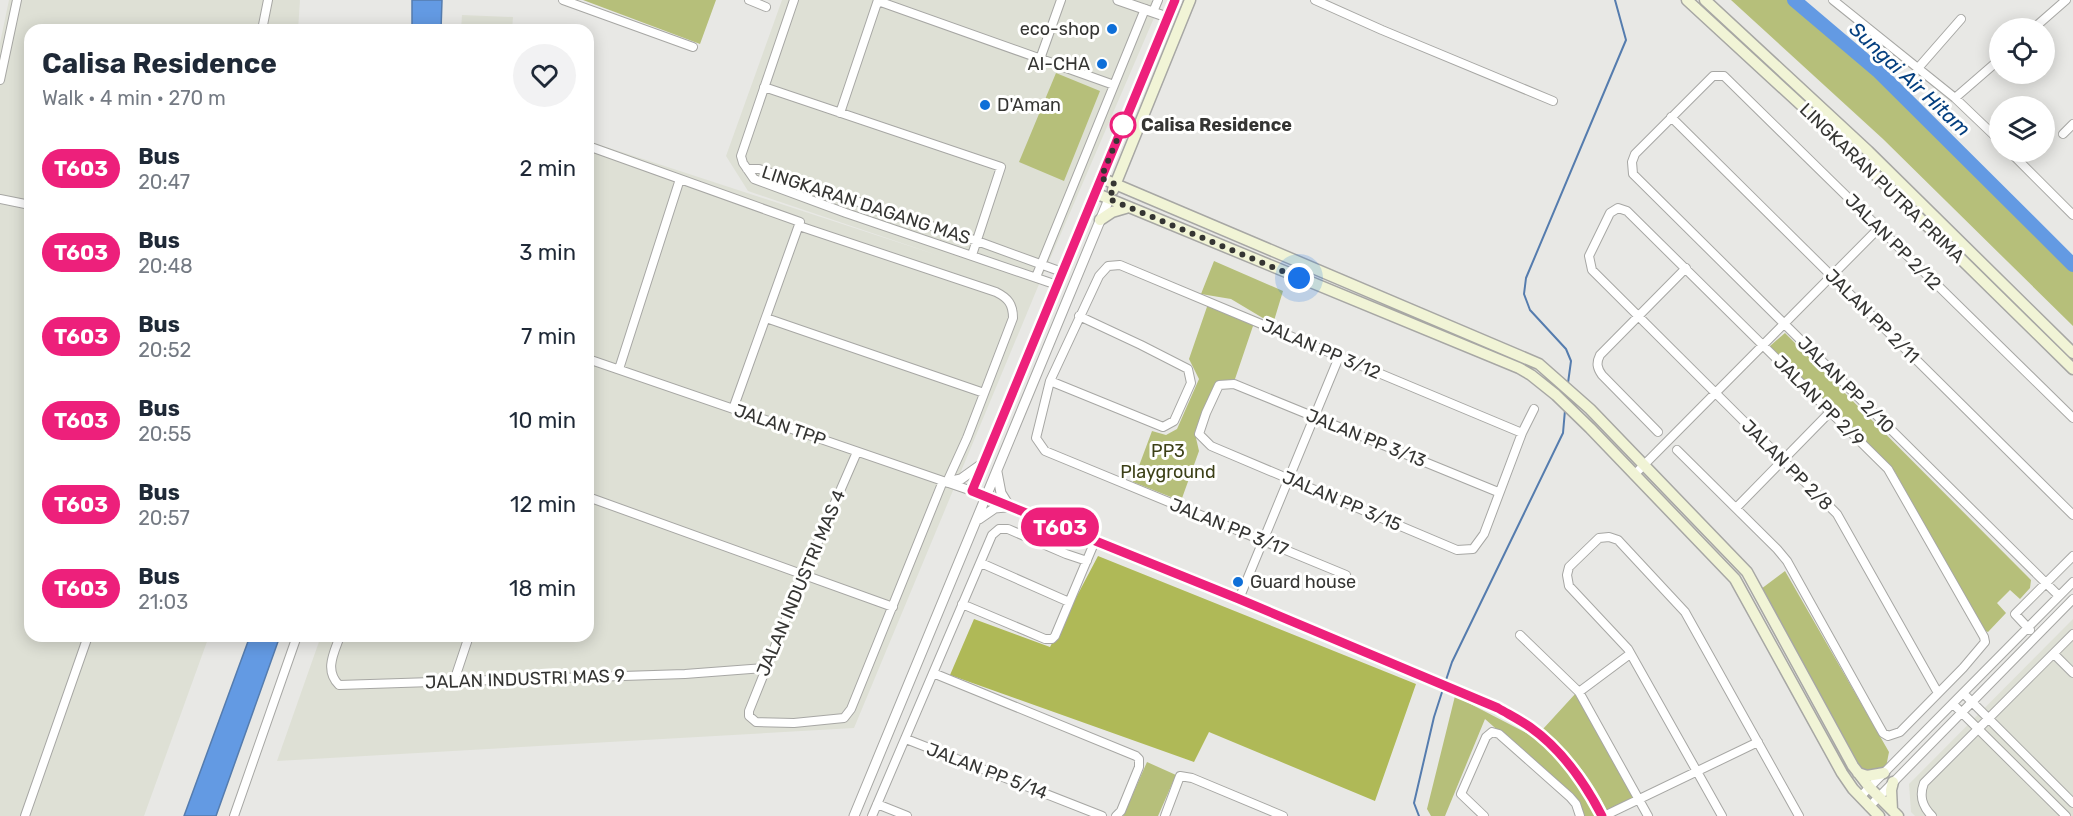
<!DOCTYPE html>
<meta charset="utf-8">
<style>
body{margin:0;font-family:Rubik,sans-serif;background:#f2f2f3;color:#1f2937;height:100vh;display:flex;flex-direction:column;font-size:22px;white-space:nowrap}
*{box-sizing:border-box;margin:0}
p{font-size:20px;color:#747a83}
.icon{flex:none;width:33px;height:33px;fill:none;stroke:currentColor;stroke-width:2;stroke-linecap:round;stroke-linejoin:round}
.map{position:relative;flex:1;overflow:hidden}
.sheet{position:absolute;left:24px;top:24px;width:570px;height:618px;display:flex;flex-direction:column;background:#fff;border-radius:18px;box-shadow:0 3px 15px #0003}
.sheet>*{flex:none}
.badge{padding:0 12px;border-radius:20px;font-size:21px;line-height:39px}
.buttons{position:absolute;left:1989px;top:18px;display:grid;gap:12px}
.buttons a{display:grid;place-items:center;width:66px;height:66px;border-radius:50%;background:#fff;box-shadow:0 3px 15px #0003;font-size:30px}
.you{position:absolute;width:30px;height:30px;margin:-15px;border:4px solid #fff;border-radius:50%;background:#1a73e8;box-shadow:0 0 0 9px #1a73e833}
.map>.badge{position:absolute;translate:-50% -50%;box-shadow:0 0 0 3px #fff}
.round{display:grid;place-items:center;flex:none;width:63px;height:63px;border-radius:32px;background:#f2f2f3}
.headline{display:flex;align-items:center;justify-content:space-between;height:102px;padding:0 18px}
h1{font-size:28px;font-weight:700;line-height:45px}
ul{padding:0;list-style:none}
li{display:flex;align-items:center;gap:18px;height:84px;padding:0 18px}
li div{flex:1}
li b{display:block;font-size:22px}
li em{font-style:normal}
li .badge{min-width:66px;font-weight:700;text-align:center}
.map>svg:first-child{display:block}
.built{fill:#dee0d5}
.green{fill:#b6bf7a}
.forest{fill:#afb957}
.water{fill:#639ae3;stroke:#557cae;stroke-width:1.5}
.lines{fill:none;stroke-linecap:round;stroke-linejoin:round}
.stream{stroke:#557cae;stroke-width:2}
.river{stroke:#639ae3;stroke-width:14}
.minor-casing{stroke:#a7a7a4;stroke-width:10}
.tertiary-casing{stroke:#a7a7a4;stroke-width:11}
.secondary-casing{stroke:#a7a7a4;stroke-width:13}
.minor{stroke:#fff;stroke-width:8}
.tertiary{stroke:#fff;stroke-width:9}
.secondary{stroke:#f1f4d6;stroke-width:10}
.line-casing{stroke:#fff;stroke-width:14}
.line{stroke:#ed207b;stroke-width:9}
.walk{stroke:#353533;stroke-width:6;stroke-dasharray:0 10.8}
.poi-dot{fill:#0e6fd8;stroke:#fffffe;stroke-width:2}
.stop-dot{fill:#fff;stroke:#ed207b;stroke-width:3}
.labels{text-anchor:middle;stroke-width:6;stroke-linejoin:round;paint-order:stroke}
.poi-label{font-size:18px;fill:#353533;stroke:#fffffe;text-anchor:end}
.stop-label{font-size:18px;font-weight:bold;fill:#353533;stroke:#fffffe;text-anchor:start}
.street-label{font-size:18px;fill:#353533;stroke:#fffffe}
.park-label{font-size:18px;fill:#3c4017;stroke:#fffffe}
.water-label{font-size:20px;font-style:italic;fill:#043f7f;stroke:#fffffe}
</style>
<div class="map">
<svg width="2073" height="816" viewBox="0 0 2073 816">
<rect width="100%" height="100%" fill="#e8e8e5"/>
<path class="built" d="M9,0h291l-2,30h-268v606h179l-65,180h-144v-773z
M782,0h368l10,4 -123,285 -183,439 -577,33 44,-125h267v-495l352,115 -192,-65 -22,-35z
M462,15l51,2 -1,13h-51z
M2073,619v197h-158l-4,-4 -2,-28z"/>
<path class="green" d="M583,0h133l-16,44z
M1731,0h70l114,105 158,155v66l-190,-187z
M1056,73l44,18 -36,90 -45,-19z
M1214,261l69,30 -10,33 -42,-25 -30,-5z
M1209,301l45,22 -19,56 -17,4 -22,55 3,13 -18,50 -48,-19 19,-51 14,4 11,-6 22,-50 -10,-20z
M1785,333l246,247 -1,8 -10,11 -10,-9 -13,13 9,10 -18,19 -5,-2 -88,-158 -125,-126z
M1785,571l104,181 -3,15 -24,4 -12,-18 -89,-164z
M1576,693l59,105 -28,13c-15,-32 -37,-59 -64,-82z
M1455,696l87,45 40,45 16,30h-14l-4,-13 -95,-84 -40,97h-14l-4,-7z
M1147,762l29,13 -18,41h-35z"/>
<path class="forest" d="M1098,556l318,128 -41,117 -166,-69 -15,30 -244,-87 24,-56 76,28z"/>
<path class="water" d="M412,0h30l-1,30h-29z
M250,636h30l-64,180h-32z"/>
<g class="lines">
<path class="stream" d="M1568,383l3,-22 -5,-12 -36,-39 -6,-16 2,-16 100,-238 -11,-40
M1445,683l7,-21 111,-229 2,-23
M1419,816l-5,-13 20,-86 9,-28"/>
<path class="river" d="M1794,0l85,72 194,193"/>
<g class="minor-casing">
<path id="minor" d="M563,0l130,47
M749,0l17,7
M794,0l-53,156 2,7 11,16 92,34 211,72
M1315,0l67,30 171,71
M1833,0l122,98 45,43
M878,1l236,84
M1153,12l5,-12
M2034,28l32,-28
M262,30l6,-30
M1040,59l21,-59
M1919,67l42,-48
M0,80l17,-80
M764,87l237,80 -29,88
M1955,98l45,-39
M840,113l38,-113
M1671,117l402,398
M2063,134l10,-10
M588,146l212,76 -67,187
M2010,152l63,63
M747,169h12l218,72 85,31
M0,199l30,6
M799,226l197,66c12,6 17,12 17,26l-46,120 -20,44
M1036,277l109,-268
M766,318l218,75
M588,359l384,132
M619,369l61,-190
M1050,381l113,46 11,-6 17,-38 -3,-14 -47,-24 -62,-29
M1658,432l-56,-57c-5,-7 -6,-12 -2,-20l86,-87
M1677,450l100,99 10,12 92,165 4,7 5,3 12,-4 63,-64 22,-26 -1,-5 -96,-168 -261,-258 -9,-3 -8,5 -21,43 3,14 245,244 101,179
M857,452l-53,122 -55,137v5l7,6 38,1 50,-5 7,-9 92,-228
M1634,475l245,-247
M1498,492l-264,-108 -15,1 -13,28 -7,21 12,12 246,104 16,-1 11,-15 38,-101 12,-24
M588,497l305,110
M1736,508l94,-96
M981,563l88,39
M1346,575l-301,-124 -9,-13 14,-57 49,-105 9,-10 12,-1 402,168
M2059,596l-426,-422 -1,-12 3,-8 78,-78h11l349,342
M1239,599l100,-242
M962,604l83,35h7l3,-3 40,-95
M2030,630l-15,-16 58,-58
M1520,635l59,57 69,124
M340,636c-6,17 -16,34 -1,49l346,-11 80,-6
M2054,654l19,19
M933,673l203,83 3,3v8l-18,44 -5,5
M454,681l15,-45
M1579,692l51,-38
M1963,693l110,110
M1953,704l113,112
M906,739l196,77
M1860,797l213,-215
M877,804l30,12
M1869,807l204,-208
M25,816l63,-180
M234,816l63,-180
M872,816l120,-281 7,-6h9l58,25 21,7
M1165,816l15,-40 12,2 91,38
M1484,816l-23,-22 25,-57 6,-5 7,2 71,63 6,7 4,12
M1604,816l154,-74
M1722,816l-94,-167 -59,-63 -2,-11 2,-8 30,-29 10,-1 9,3 67,72 114,204
M1932,816c-10,-10 -13,-20 -8,-33l149,-149"/>
</g>
<g class="tertiary-casing">
<path id="tertiary" d="M1118,0l49,17
M1095,193l-123,298 267,108 259,109c10,6 22,12 32,19 31,22 54,55 72,89
M997,472l4,21 8,13
M947,482l14,-3 21,-15
M979,519l16,-11 11,-1
M854,816l255,-617"/>
</g>
<g class="secondary-casing">
<path id="secondary" d="M1175,0l-80,193 424,175 12,7 25,20 34,33 145,151 107,194 11,16 26,27
M1687,0l163,150 223,219
M1705,0l163,151 205,202
M1101,178l438,186 51,45 157,163 106,194 17,22 28,28
M1113,190l77,-190
M1100,220l12,-8 17,-5
M1858,773l9,3 17,-3
M1892,810l-1,-20 2,-8"/>
</g>
<use href="#minor" class="minor"/>
<use href="#tertiary" class="tertiary"/>
<use href="#secondary" class="secondary"/>
</g>
<g class="lines">
<g class="line-casing">
<path id="line" d="M1175,0l-203,491 267,108 259,109c10,6 22,12 32,19 31,22 55,56 72,89"/>
</g>
<use href="#line" class="line"/>
<path class="walk" d="M1123,125l3,-7 -25,60 14,6 -6,15 190,79"/>
</g>
<g class="poi-dot">
<circle cx="1112" cy="29" r="6"/>
<circle cx="1102" cy="64" r="6"/>
<circle cx="985" cy="105" r="6"/>
<circle cx="1238" cy="582" r="6"/>
</g>
<circle class="stop-dot" cx="1123" cy="125" r="12"/>
<g class="labels">
<g class="poi-label">
<text x="1100" y="35">eco-shop</text>
<text x="1090" y="70">AI-CHA</text>
<text x="997" y="111" text-anchor="start">D'Aman</text>
<text x="1250" y="588" text-anchor="start">Guard house</text>
</g>
<g class="stop-label">
<text x="1141" y="131">Calisa Residence</text>
</g>
<g class="street-label">
<text transform="translate(1882 183) rotate(44)" y="6">LINGKARAN PUTRA PRIMA</text>
<text transform="translate(866 205) rotate(18)" y="6">LINGKARAN DAGANG MAS</text>
<text transform="translate(1893 242) rotate(45)" y="6">JALAN PP 2/12</text>
<text transform="translate(1872 316) rotate(45)" y="6">JALAN PP 2/11</text>
<text transform="translate(1321 349) rotate(23)" y="6">JALAN PP 3/12</text>
<text transform="translate(1846 385) rotate(45)" y="6">JALAN PP 2/10</text>
<text transform="translate(1819 401) rotate(45)" y="6">JALAN PP 2/9</text>
<text transform="translate(780 425) rotate(19)" y="6">JALAN TPP</text>
<text transform="translate(1366 438) rotate(22)" y="6">JALAN PP 3/13</text>
<text transform="translate(1787 465) rotate(45)" y="6">JALAN PP 2/8</text>
<text transform="translate(1342 501) rotate(23)" y="6">JALAN PP 3/15</text>
<text transform="translate(1229 527) rotate(22)" y="6">JALAN PP 3/17</text>
<text transform="translate(801 583) rotate(-67)" y="6">JALAN INDUSTRI MAS 4</text>
<text transform="translate(525 679) rotate(-2)" y="6">JALAN INDUSTRI MAS 9</text>
<text transform="translate(987 771) rotate(21)" y="6">JALAN PP 5/14</text>
</g>
<g class="park-label">
<text x="1168" y="457">PP3<tspan x="1168" dy="21">Playground</tspan></text>
</g>
<g class="water-label">
<text transform="translate(1910 79) rotate(43)" y="7">Sungai Air Hitam</text>
</g>
</g>
</svg>
<div class="buttons">
<a><svg class="icon" aria-label="locate" viewBox="0 0 24 24"><circle cx="12" cy="12" r="6"/><path d="M12 2v4M12 18v4M2 12h4M18 12h4"/></svg></a>
<a><svg class="icon" aria-label="layers" viewBox="0 0 24 24"><path d="M12 4l9 5-9 5-9-5zM3 14l9 5 9-5"/></svg></a>
</div>
<div class="you" style="left:1299px;top:278px"></div>
<b class="badge" style="left:1060px;top:527px;background:#ed207b;color:#fff">T603</b>
<section class="sheet">
<div class="headline"><div><h1>Calisa Residence</h1><p>Walk · 4 min · 270 m</p></div><a class="round"><svg class="icon" aria-label="heart" viewBox="0 0 24 24"><path d="M12 20l-8-8c-3-5 5-10 8-4 3-6 11-1 8 4z"/></svg></a></div>
<ul>
<li><span class="badge" style="background:#ed207b;color:#fff">T603</span><div><b>Bus</b><p>20:47</p></div><em>2 min</em></li>
<li><span class="badge" style="background:#ed207b;color:#fff">T603</span><div><b>Bus</b><p>20:48</p></div><em>3 min</em></li>
<li><span class="badge" style="background:#ed207b;color:#fff">T603</span><div><b>Bus</b><p>20:52</p></div><em>7 min</em></li>
<li><span class="badge" style="background:#ed207b;color:#fff">T603</span><div><b>Bus</b><p>20:55</p></div><em>10 min</em></li>
<li><span class="badge" style="background:#ed207b;color:#fff">T603</span><div><b>Bus</b><p>20:57</p></div><em>12 min</em></li>
<li><span class="badge" style="background:#ed207b;color:#fff">T603</span><div><b>Bus</b><p>21:03</p></div><em>18 min</em></li>
</ul>
</section>
</div>
